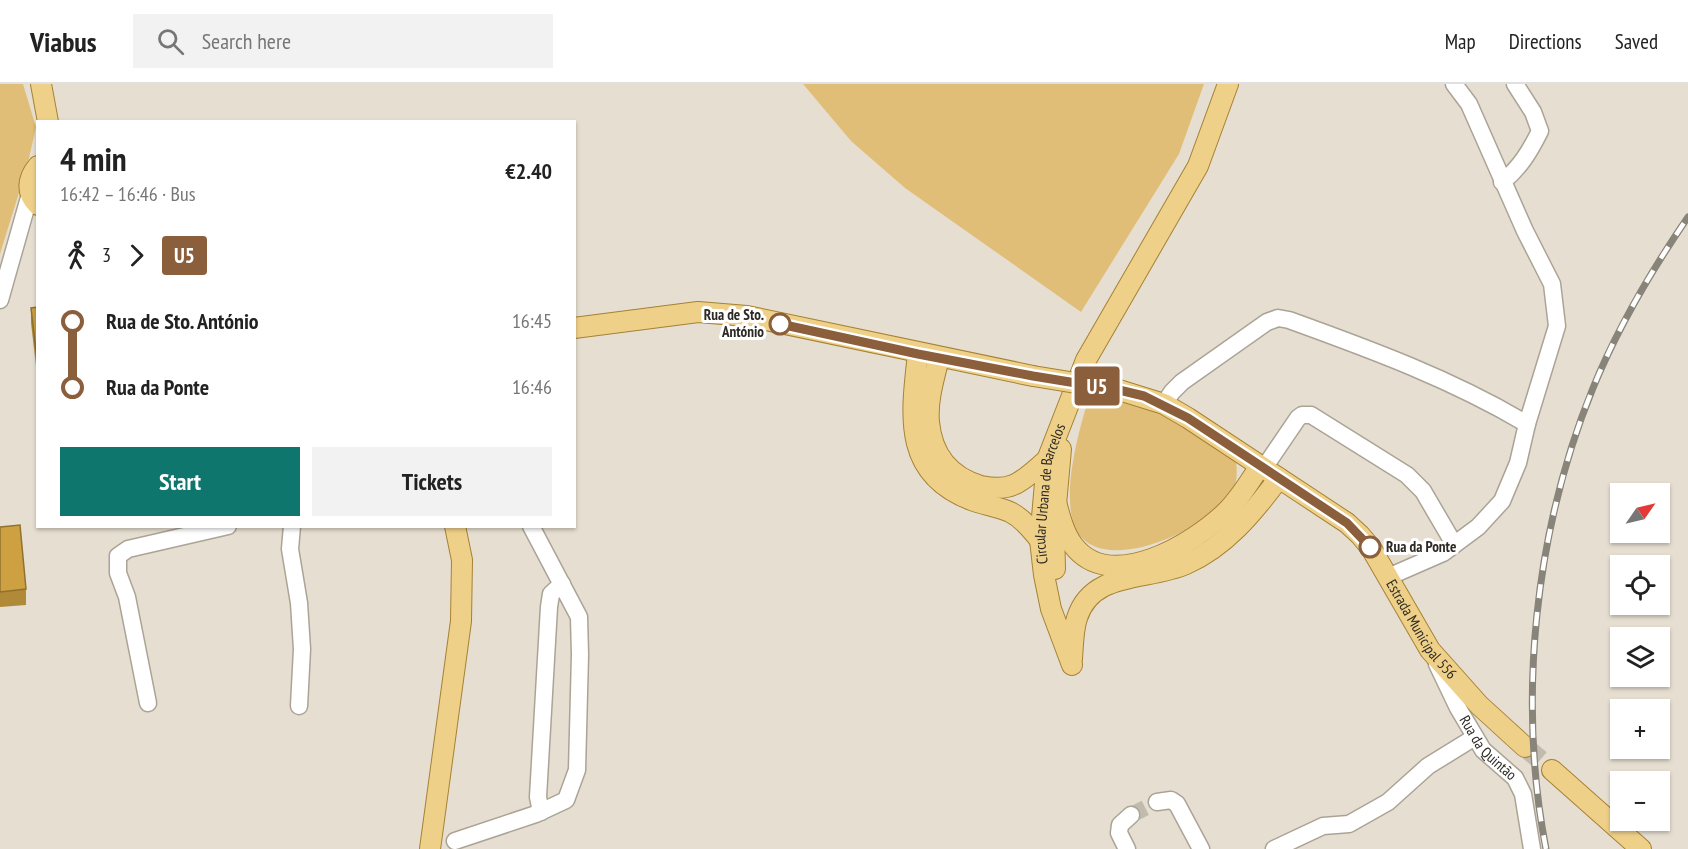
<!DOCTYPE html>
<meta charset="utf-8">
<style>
body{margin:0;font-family:"PT Sans Narrow",sans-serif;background:#f2f2f2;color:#222;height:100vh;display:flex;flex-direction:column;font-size:22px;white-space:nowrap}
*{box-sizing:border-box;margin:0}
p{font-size:20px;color:#767676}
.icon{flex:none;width:33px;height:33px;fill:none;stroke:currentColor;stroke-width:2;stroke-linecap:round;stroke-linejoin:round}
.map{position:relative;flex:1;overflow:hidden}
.side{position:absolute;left:36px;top:36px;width:540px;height:408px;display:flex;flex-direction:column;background:#fff;border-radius:0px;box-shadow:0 2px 4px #0004}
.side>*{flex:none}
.badge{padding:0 12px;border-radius:4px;font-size:21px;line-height:39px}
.needle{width:39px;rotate:56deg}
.tools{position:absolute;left:1610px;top:399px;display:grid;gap:12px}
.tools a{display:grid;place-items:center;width:60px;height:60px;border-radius:0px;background:#fff;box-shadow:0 2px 4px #0004;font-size:30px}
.map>.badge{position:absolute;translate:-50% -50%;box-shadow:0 0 0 3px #fff}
.legs{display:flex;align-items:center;gap:9px;height:66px;padding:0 24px;font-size:20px}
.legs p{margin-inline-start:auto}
.overview{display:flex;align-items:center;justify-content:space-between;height:102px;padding:0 24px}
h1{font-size:33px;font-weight:600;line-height:45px}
.cta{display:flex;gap:12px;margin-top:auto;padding:12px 24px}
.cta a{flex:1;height:69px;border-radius:0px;background:#0f766e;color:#fff;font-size:24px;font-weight:600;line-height:69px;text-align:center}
.cta a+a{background:#f2f2f2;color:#222}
ul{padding:0 24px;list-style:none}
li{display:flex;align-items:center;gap:21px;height:66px;font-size:22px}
li i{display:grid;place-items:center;width:9px;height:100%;margin:0 8px;background:currentColor}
li i::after{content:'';width:15px;height:15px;margin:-8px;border:4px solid;border-radius:50%;background:#fff}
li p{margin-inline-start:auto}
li:first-child i{background:linear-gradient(#0000 50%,currentColor 0)}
li:last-child i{background:linear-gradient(currentColor 50%,#0000 0)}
header{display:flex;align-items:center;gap:36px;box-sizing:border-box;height:84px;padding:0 30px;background:#fff;border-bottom:2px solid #e0e0e0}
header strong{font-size:28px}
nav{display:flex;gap:33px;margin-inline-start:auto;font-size:21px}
.search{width:420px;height:54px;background:#f2f2f2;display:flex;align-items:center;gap:15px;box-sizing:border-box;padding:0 21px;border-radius:0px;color:#767676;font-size:22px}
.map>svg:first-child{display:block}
.green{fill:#e1be78}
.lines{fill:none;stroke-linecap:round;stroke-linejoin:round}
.minor-tunnel{stroke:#c1bbaf;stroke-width:16;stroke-dasharray:16 8;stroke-linecap:butt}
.major-tunnel{stroke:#c1bbaf;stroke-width:20;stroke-dasharray:20 10;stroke-linecap:butt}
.minor-casing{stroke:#aba496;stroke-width:19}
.major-casing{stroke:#a58233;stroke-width:22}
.minor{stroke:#fff;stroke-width:16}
.major{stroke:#efd089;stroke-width:20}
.rail-casing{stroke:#89847a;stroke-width:7}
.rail{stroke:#fff;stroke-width:4.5;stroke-dasharray:14;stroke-linecap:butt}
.major-bridge-casing{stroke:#a58233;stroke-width:22;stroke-linecap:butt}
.major-bridge{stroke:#efd089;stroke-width:20}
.wall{fill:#b08a39}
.building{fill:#cda142;stroke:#90712e;stroke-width:1.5}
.line-1-casing{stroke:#fff;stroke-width:14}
.line-1{stroke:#8b5e3c;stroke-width:9}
.stop-1-dot{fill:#fff;stroke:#8b5e3c;stroke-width:3}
.labels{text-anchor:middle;stroke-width:6;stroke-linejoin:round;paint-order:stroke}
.stop-label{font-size:15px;font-weight:bold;fill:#2d2a25;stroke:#fff;text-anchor:end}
.street-label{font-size:15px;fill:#2d2a25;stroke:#fff}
</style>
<header>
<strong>Viabus</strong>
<div class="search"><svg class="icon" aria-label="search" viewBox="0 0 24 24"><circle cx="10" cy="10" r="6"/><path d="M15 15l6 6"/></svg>Search here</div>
<nav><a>Map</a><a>Directions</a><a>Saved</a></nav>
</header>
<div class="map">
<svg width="1688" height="765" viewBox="0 0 1688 765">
<rect width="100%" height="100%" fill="#e6dfd1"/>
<path class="green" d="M0,0h23l13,43 -9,40 -27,87z
M803,0h401l-25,70 -98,158 -176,-124 -54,-47z
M1090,311l40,6 38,14 68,45c1,12 2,21 -4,31 -20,37 -131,89 -156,38 -16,-32 3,-101 14,-134z"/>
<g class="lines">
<path class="minor-tunnel" d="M1131,731l26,-13"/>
<path class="major-tunnel" d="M1525,663l27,23"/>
<g class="minor-casing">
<g id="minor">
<path d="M1502,98c18,-14 28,-31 38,-51l-7,-19 -18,-28"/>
<path d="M0,216l30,-106"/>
<path d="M1164,320l8,-12 10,-10 85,-60 11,-4 11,2c83,30 162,59 238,104"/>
<path d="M1264,384l34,-50 4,-3h9l96,60 16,16 31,53"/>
<path d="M292,442l-2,23 9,54 3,46 -3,57"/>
<path d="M1388,493l55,-24 35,-26 24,-26 16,-38 9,-39 30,-98 -5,-42 -27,-53 -56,-127 -15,-20"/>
<path id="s1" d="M1437,580l21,44 25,42 32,28 8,16 9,55"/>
<path d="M148,619l-21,-106 -9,-24v-17l10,-7 100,-23"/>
<path d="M1157,718l14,-2 6,4 24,45"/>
<path d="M541,728l-3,-15 11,-190 2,-13 11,-10"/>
<path d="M455,757l81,-27 30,-14 11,-30 3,-115 -1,-38 -48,-91"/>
<path d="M1127,765l-8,-16 1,-8 11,-10"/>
<path d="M1274,765l49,-23 26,-2 39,-22 40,-36 47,-29"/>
</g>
</g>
<g class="major-casing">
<g id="major">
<path d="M41,0l7,38"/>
<path d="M38,82c-11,13 -12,27 0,39"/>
<path d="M574,244l124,-16 49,4 286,60"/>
<path d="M918,270c-7,62 -16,121 56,147 11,4 25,6 36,11 12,6 21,17 30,28"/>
<path d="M939,274c-5,20 -12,43 -10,64 3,33 21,55 52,64 10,2 23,3 32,-1 10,-3 25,-18 34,-25"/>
<path id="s2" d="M1119,306l45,14 24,14 159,105 13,12 11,13 59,102 49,55 46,42"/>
<path d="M1056,418c4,15 8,31 17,43 37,50 122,-2 154,-34 13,-13 23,-30 33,-45"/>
<path d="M1055,485l-1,-42 7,-78"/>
<path d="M1072,575c1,-13 1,-29 5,-41 15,-48 71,-37 109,-54 39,-17 68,-52 93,-86"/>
<path id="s3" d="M1072,581l-21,-56 -7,-34 -4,-35 7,-80 39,-100 112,-194 30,-82"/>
<path d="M1552,686l89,79"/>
<path d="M430,765l31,-228 1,-61 -7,-34"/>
</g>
</g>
<use href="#minor" class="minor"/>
<use href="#major" class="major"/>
<g class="rail-casing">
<path id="rail" d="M1546,765c-29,-150 -11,-319 47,-461 25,-61 58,-117 95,-171"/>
</g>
<use href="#rail" class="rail"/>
<g class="major-bridge-casing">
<path id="major-bridge" d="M1033,292l86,14"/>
</g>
<use href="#major-bridge" class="major-bridge"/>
</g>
<path class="wall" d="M38,223v76l-7,-60v-15z
M0,443l26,62v16l-26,2z"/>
<path class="building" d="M38,223v61l-7,-60z
M20,441l6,64 -26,3v-65z"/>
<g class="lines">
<g class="line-1-casing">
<path id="line-1" d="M780,240l138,30 115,22 86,14 25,6 44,22 159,105 23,24"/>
</g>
<use href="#line-1" class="line-1"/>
</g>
<g class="stop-1-dot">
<circle cx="780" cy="240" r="10"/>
<circle cx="1370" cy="463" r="10"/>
</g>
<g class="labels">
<g class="stop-label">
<text x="764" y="236">Rua de Sto.<tspan x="764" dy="17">António</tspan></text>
<text x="1386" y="468" text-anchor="start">Rua da Ponte</text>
</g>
<g class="street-label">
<text dy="5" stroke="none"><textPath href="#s3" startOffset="177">Circular Urbana de Barcelos</textPath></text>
<text dy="5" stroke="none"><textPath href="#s2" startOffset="396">Estrada Municipal 556</textPath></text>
<text dy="5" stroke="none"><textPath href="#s1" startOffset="99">Rua da Quintão</textPath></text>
</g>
</g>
</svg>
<div class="tools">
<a><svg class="needle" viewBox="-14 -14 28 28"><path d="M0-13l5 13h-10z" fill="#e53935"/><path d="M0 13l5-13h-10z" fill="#767676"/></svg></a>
<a><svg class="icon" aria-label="locate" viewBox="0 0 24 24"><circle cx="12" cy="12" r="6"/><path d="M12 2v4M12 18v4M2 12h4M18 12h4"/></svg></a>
<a><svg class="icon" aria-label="layers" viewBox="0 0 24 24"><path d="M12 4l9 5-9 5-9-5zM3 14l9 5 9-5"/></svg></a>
<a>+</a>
<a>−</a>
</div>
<b class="badge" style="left:1097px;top:302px;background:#8b5e3c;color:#fff">U5</b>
<section class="side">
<div class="overview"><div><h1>4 min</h1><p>16:42 – 16:46 · Bus</p></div><b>€2.40</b></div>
<div class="legs"><svg class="icon" aria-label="walk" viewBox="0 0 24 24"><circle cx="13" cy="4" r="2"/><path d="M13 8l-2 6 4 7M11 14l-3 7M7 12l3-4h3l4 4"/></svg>3<svg class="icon" aria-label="forward" viewBox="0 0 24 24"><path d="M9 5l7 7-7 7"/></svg><b class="badge" style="background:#8b5e3c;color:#fff">U5</b></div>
<ul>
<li><i style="color:#8b5e3c"></i><b>Rua de Sto. António</b><p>16:45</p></li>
<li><i style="color:#8b5e3c"></i><b>Rua da Ponte</b><p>16:46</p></li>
</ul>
<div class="cta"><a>Start</a><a>Tickets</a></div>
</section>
</div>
